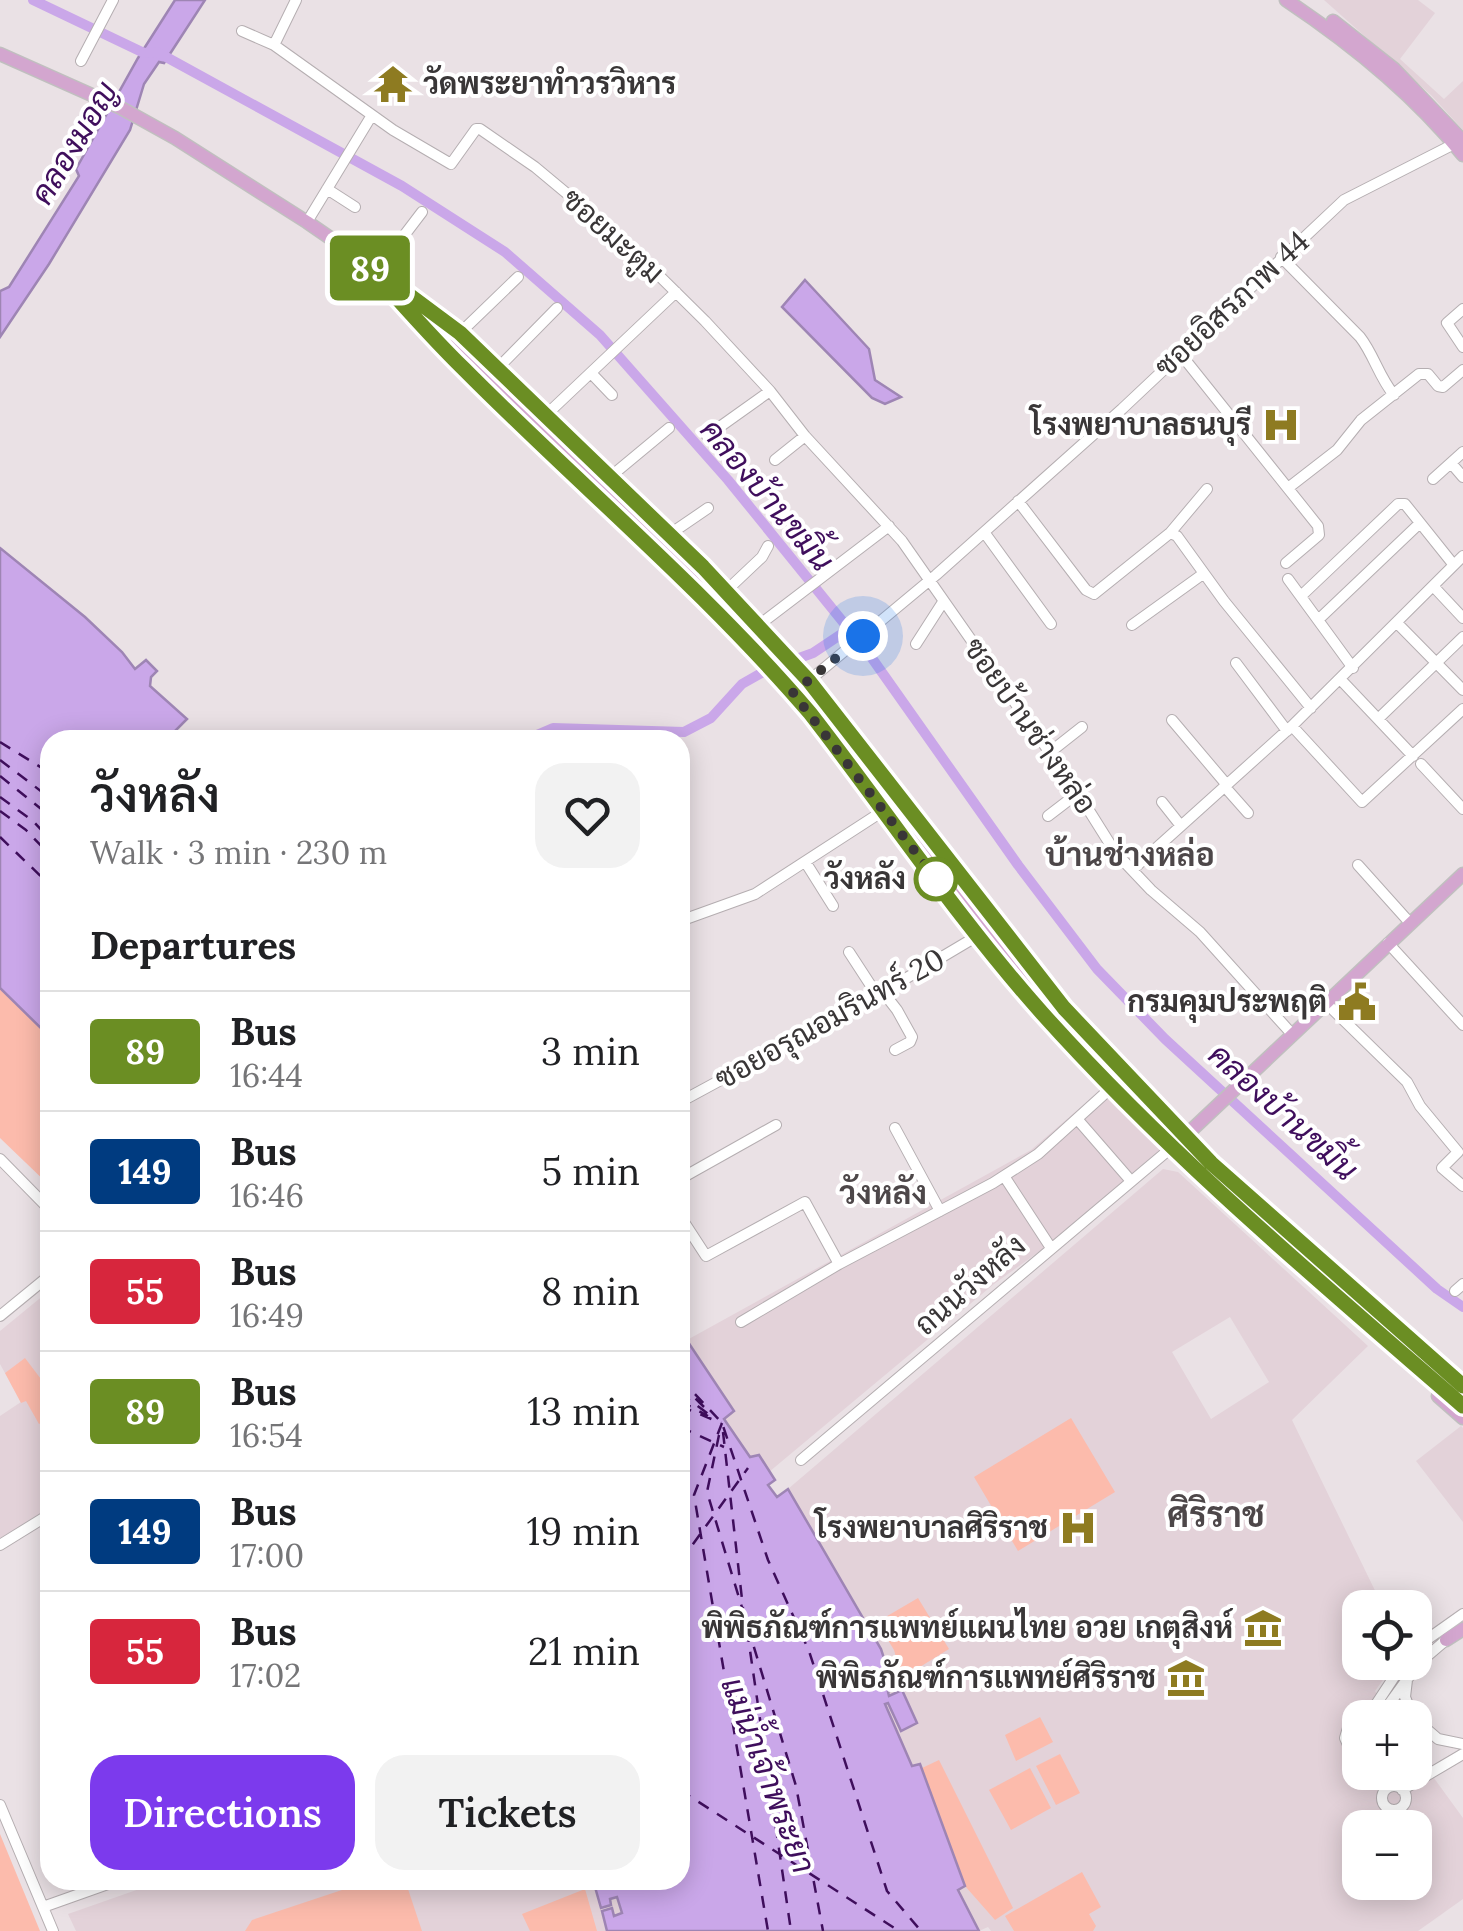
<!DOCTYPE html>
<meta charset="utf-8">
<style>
body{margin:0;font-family:Lora,Sarabun,serif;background:#f2f2f2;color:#202124;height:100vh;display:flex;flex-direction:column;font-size:38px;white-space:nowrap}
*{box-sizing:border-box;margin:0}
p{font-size:32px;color:#757577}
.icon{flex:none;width:55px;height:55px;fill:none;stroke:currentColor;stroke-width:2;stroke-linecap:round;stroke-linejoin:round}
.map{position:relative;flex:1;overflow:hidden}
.panel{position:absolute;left:40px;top:730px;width:650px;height:1160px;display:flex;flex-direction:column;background:#fff;border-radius:30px;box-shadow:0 5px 25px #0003}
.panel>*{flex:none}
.badge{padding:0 20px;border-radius:8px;font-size:35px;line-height:65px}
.fabs{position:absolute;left:1342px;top:1590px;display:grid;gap:20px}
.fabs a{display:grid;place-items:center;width:90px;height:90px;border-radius:20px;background:#fff;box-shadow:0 5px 25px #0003;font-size:50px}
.you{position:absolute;width:50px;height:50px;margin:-25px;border:8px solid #fff;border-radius:50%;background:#1a73e8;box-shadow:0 0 0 15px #1a73e833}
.map>.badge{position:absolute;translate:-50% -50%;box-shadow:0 0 0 5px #fff}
h2{padding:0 50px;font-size:38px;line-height:90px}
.round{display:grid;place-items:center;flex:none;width:105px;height:105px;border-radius:30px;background:#f2f2f2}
.headline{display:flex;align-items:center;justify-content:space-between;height:170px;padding:0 50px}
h1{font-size:48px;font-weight:600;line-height:75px}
.cta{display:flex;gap:20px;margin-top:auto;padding:20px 50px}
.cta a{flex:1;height:115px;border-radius:30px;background:#7c3aed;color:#fff;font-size:40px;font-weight:600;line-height:115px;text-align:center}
.cta a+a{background:#f2f2f2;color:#202124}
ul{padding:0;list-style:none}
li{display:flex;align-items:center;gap:30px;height:120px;padding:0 50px;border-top:2px solid #e0e0e0}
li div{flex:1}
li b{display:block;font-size:38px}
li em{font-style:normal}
li .badge{min-width:110px;font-weight:700;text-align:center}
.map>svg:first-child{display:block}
.built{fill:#e3d2d9;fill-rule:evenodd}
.green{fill:#fcbbac}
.water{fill:#caa7e9;stroke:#9e85b4;stroke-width:2.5}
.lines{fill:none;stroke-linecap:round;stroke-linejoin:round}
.canal{stroke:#caa7e9;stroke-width:10}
.ferry{stroke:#3f0e5c;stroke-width:2.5;stroke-dasharray:12 10;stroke-linecap:butt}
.minor-casing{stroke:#b5aeb1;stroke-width:12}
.major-casing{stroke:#c0bfbf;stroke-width:15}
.minor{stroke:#fff;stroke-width:10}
.major{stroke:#d3a6cf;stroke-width:12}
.major-bridge-casing{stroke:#c0bfbf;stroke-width:15;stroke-linecap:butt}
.major-bridge{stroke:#d3a6cf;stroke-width:12}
.line-casing{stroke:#fff;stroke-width:22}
.line{stroke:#6b8e23;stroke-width:15}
.walk{stroke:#393637;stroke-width:10;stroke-dasharray:0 18}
.stop-dot{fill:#fff;stroke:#6b8e23;stroke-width:5}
.labels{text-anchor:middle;stroke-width:8;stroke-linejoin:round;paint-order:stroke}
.poi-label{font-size:30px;font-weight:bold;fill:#393637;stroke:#fff;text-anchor:end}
.street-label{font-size:30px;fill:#393637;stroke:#fff}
.stop-label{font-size:30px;font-weight:bold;fill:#393637;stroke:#fff;text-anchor:end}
.water-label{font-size:32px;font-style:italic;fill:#3f0e5c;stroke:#fff}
.neighbourhood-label{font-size:32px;font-weight:bold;fill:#4d4749;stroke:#fff}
.quarter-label{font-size:35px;font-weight:bold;fill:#4d4749;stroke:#fff}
</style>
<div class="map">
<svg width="1463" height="1931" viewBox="0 0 1463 1931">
<rect width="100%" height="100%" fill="#eae1e5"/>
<path class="built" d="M1324,0h94l17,13 -35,46 44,40 19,-18v49l-32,-35z
M1103,1088l59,60 -118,100 -50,36 -225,188 -10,-17 -9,3 -26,-40 10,-7 -47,-71 344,-190z
M1163,1169l15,3 190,174 -76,74 91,187 -23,1v54l35,1 -20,28 16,26 -31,1v54h55v-20l48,66v81l-45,32h-427l-3,-4 -9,4 -22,-41 8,-4 -45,-122 -7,3 -29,-63 -32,-100 -64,-115zM1230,1317l39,65 -58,37 -39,-67zM1360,1828h55v54h-55z
M50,1290v219l-50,29v-122l21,-14 -21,-38v-33z
M1461,1426l2,2v94l-47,-61z
M165,1880h428l8,28 8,-9 9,-2 5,17 -9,2 -12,-5 5,20h-531l-8,-17z"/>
<path class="green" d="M0,988l50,49v149l-50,-48z
M25,1358l25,33v16l-3,3 3,8 -11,6 -13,-23 -5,2 -16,-30z
M1071,1418l44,74 -97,59 -44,-74z
M918,1598l31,51 -47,29 -8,-28 -17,-28z
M1040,1717l13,25 -37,19 -11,-26z
M1060,1754l20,39 -24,12 -20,-39z
M939,1760l74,148 -18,12 -30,-34 -43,-118z
M1030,1768l21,40 -40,22 -22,-40z
M0,1834l40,97h-40z
M1082,1872l19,35 -12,7 7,12 -3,5h-79l-9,-15z
M372,1880h33l17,51h-177l7,-11z
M585,1889l12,42h-67l-8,-17z"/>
<path class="water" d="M175,0h30l-41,63 -5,-1 -15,22 -14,46 -81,134 -49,73v-46l9,-4 70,-111 -3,-7 62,-111z
M805,280l64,69 6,31 26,17 -16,7 -13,-6 -90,-91z
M0,548l85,69 37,35 13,17 11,-9 11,11 -6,6 -1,9 37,33 -12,12 9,9h-134v297l-50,-49z
M680,1330l54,81 -10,8 26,38 9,-2 16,25 -7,5 9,12 11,-8 93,160 13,40 -6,3 1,4 13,-6 15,33 -16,8 -13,-28 -3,1 27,62 8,-2 45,122 -7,4 21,41h-372l-5,-20 10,-3 2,8 8,-3 -5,-16 -7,2 1,6 -10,3 -8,-28h87z"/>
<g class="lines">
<path class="canal" d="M33,0l111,53 13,-1 245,134 103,66 95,83 128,145 141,174 149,211 79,104 68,70 272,250 26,18
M788,662l25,-9 36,-24
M525,740l28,-12 131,4 27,-14 31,-34 30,-17"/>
<path class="ferry" d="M0,742l50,31
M0,760l50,38
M0,776l50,40
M0,797l33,24 17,18
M0,811l26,19 24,25
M0,837l50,48
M680,1378l42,45 46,137 41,91 78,240 34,40
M680,1383l24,24
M680,1393l35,26
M680,1401l28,15
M680,1406l41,17
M722,1423l-28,72 74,436
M680,1427l44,20
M723,1432l20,176
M719,1435l-12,57 89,294 27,145
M680,1562l68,-94
M747,1630l44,301
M680,1790l219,141"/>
<g class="minor-casing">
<path id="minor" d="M242,31l32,14 119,85 58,34 25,-35h4l55,38 90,75 80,79 65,70 35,45 97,105 176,252 37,59 36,38 49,42 91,101
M274,45l22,-45
M81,61l32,-61
M327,189l28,18
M307,222l65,-107
M1281,257l79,80c14,18 19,40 34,58
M377,271l45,-59
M1463,309l-16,14 16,24
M460,333l58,-56
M1179,352l139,174 1,9 -33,28
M497,369l60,-61
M591,373l21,22
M546,415l130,-123
M707,436l63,-45
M775,460l30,-24
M1451,463l12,14
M610,477l59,-49
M1433,479l30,-27
M1288,488l49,-38 24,-30 58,-46h9l10,12 5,1 20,-17
M1018,501l68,89 8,4 76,-61 37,-44
M984,532l67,92
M1170,533l7,3 47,65 87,107
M670,534l38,-26
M1288,579l65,89
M1433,586l30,32
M726,591l36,-34 6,-11
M1301,596l97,-92h7l48,60
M1318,620l102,-97
M1397,623l66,67
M759,625l130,-99
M1132,625l71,-51
M916,644l27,-42
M1236,663l51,68
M1341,680l72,76
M805,684l131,-109 186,-166 222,-209 114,-58
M1378,719l85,-82
M1172,720l55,65
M1292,726l70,76 101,-93
M1049,753l33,-26
M1421,764l42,45
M1225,787l23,26
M1162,802l19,24
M1048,816l30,-23
M806,863l27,43
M1358,865l52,58
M1132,870l160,-144 171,-170
M680,921l75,-27 128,-83
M1388,943l75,82
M849,952l28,43
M883,992l14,18 15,27 -2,5 -15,8
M1325,1002l82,80 13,24 38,46 -16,16 21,18
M680,1102l203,-110 96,-57
M1078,1120l53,61
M895,1128l45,83
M0,1159l50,51
M1004,1176l47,72
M680,1179l96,-54
M680,1216l26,40 99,-54 34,62
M1455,1291l8,-7
M0,1316l50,-41
M741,1322l98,-58 154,-81 45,-29 74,-67
M801,1460l370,-312
M0,1545l50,-31
M1415,1648l48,-34
M1407,1680l-2,17 8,21
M1367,1718l37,-56
M1379,1718l40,-55 27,-23
M1415,1719l23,20 25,5
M1360,1723l-12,5 -3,10 4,9 11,3
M1373,1772l12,18
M1382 1798a12 12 0 1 1 24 0a12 12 0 1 1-24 0Z
M1402,1790l61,-36
M0,1805l53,126
M43,1907l76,-27"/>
</g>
<g class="major-casing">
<path id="major" d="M1286,0c66,44 127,93 177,155
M1333,21l61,48 69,72
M0,54l121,54 54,30 132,84 103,71 50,40 223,214 115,121 246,317 92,101 75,77 252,223
M381,280c124,139 270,255 395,394 97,107 171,233 267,341 128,143 275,266 420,391
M445,341l29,22 161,151 125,125
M1181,1140l282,-266
M1438,1396l25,22
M1446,1640l17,-11"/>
</g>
<use href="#minor" class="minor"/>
<use href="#major" class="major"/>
<g class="major-bridge-casing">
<path id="major-bridge" d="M775,655l40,46 210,274 46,52 138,145 143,126"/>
</g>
<use href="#major-bridge" class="major-bridge"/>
</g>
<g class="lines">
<g class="line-casing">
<path id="line" d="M1463,1386l-252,-223 -147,-155 -255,-327 -106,-114 -243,-234 -94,-70c32,36 63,72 98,106 115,116 240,220 346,344 77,99 148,206 232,300 129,144 276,267 421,393"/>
</g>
<use href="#line" class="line"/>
<path class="walk" d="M863,636l-70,57 147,191 -4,-5"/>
</g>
<defs>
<g id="temple-bare" transform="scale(3)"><path d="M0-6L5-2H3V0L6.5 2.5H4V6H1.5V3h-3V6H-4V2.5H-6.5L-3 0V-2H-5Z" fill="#8e7b21" stroke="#fff" stroke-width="2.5" paint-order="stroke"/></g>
<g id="hospital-bare" transform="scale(3)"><path d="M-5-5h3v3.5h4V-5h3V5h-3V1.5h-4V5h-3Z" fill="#8e7b21" stroke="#fff" stroke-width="2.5" paint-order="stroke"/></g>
<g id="civic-bare" transform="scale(3)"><path d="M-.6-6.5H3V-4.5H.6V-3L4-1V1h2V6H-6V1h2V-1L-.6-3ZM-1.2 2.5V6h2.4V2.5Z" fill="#8e7b21" stroke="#fff" stroke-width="2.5" paint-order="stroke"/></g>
<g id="museum-bare" transform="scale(3)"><path d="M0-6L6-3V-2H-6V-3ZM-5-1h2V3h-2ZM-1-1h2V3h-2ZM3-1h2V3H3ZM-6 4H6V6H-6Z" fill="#8e7b21" stroke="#fff" stroke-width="2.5" paint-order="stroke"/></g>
</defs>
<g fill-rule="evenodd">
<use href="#temple-bare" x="393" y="84"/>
<use href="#hospital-bare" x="1281" y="425"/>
<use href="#civic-bare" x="1357" y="1002"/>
<use href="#hospital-bare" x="1078" y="1528"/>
<use href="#museum-bare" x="1263" y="1628"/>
<use href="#museum-bare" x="1186" y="1678"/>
</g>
<circle class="stop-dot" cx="936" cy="879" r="20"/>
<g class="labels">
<g class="poi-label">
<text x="423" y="94" text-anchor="start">วัดพระยาทําวรวิหาร</text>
<text x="1251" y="435">โรงพยาบาลธนบุรี</text>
<text x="1327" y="1012">กรมคุมประพฤติ</text>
<text x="1048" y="1538">โรงพยาบาลศิริราช</text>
<text x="1233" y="1638">พิพิธภัณฑ์การแพทย์แผนไทย อวย เกตุสิงห์</text>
<text x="1156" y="1688">พิพิธภัณฑ์การแพทย์ศิริราช</text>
</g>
<g class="street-label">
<text transform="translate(613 236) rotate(42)" y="10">ซอยมะตูม</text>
<text transform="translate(1232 304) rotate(-43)" y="10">ซอยอิสรภาพ 44</text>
<text transform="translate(1030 726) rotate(55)" y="10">ซอยบ้านช่างหล่อ</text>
<text transform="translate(830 1019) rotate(-29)" y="10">ซอยอรุณอมรินทร์ 20</text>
<text transform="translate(970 1285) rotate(-41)" y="10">ถนนวังหลัง</text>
</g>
<g class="stop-label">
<text x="906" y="889">วังหลัง</text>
</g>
<g class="water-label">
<text transform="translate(74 143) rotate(-59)" y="11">คลองมอญ</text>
<text transform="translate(767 495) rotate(50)" y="11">คลองบ้านขมิ้น</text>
<text transform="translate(1283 1112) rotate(42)" y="11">คลองบ้านขมิ้น</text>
<text transform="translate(768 1775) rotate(69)" y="11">แม่น้ำเจ้าพระยา</text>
</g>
<g class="neighbourhood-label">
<text x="1130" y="866">บ้านช่างหล่อ</text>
<text x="883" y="1204">วังหลัง</text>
</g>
<g class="quarter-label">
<text x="1216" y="1527">ศิริราช</text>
</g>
</g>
</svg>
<div class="fabs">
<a><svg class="icon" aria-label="locate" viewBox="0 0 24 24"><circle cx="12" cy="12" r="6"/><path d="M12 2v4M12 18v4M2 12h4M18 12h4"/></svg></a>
<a>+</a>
<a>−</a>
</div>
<div class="you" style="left:863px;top:636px"></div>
<b class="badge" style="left:370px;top:268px;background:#6b8e23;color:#fff">89</b>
<section class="panel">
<div class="headline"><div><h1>วังหลัง</h1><p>Walk · 3 min · 230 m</p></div><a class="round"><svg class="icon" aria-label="heart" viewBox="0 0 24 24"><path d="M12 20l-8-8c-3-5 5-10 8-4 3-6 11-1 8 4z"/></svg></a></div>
<h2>Departures</h2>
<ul>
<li><span class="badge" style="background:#6b8e23;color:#fff">89</span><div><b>Bus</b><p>16:44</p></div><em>3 min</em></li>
<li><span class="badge" style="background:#003b80;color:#fff">149</span><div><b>Bus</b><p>16:46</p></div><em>5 min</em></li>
<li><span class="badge" style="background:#d7263d;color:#fff">55</span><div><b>Bus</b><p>16:49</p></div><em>8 min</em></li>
<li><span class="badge" style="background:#6b8e23;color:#fff">89</span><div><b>Bus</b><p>16:54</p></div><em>13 min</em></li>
<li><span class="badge" style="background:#003b80;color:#fff">149</span><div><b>Bus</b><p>17:00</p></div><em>19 min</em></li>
<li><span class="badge" style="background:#d7263d;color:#fff">55</span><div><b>Bus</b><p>17:02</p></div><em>21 min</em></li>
</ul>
<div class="cta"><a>Directions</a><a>Tickets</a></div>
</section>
</div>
